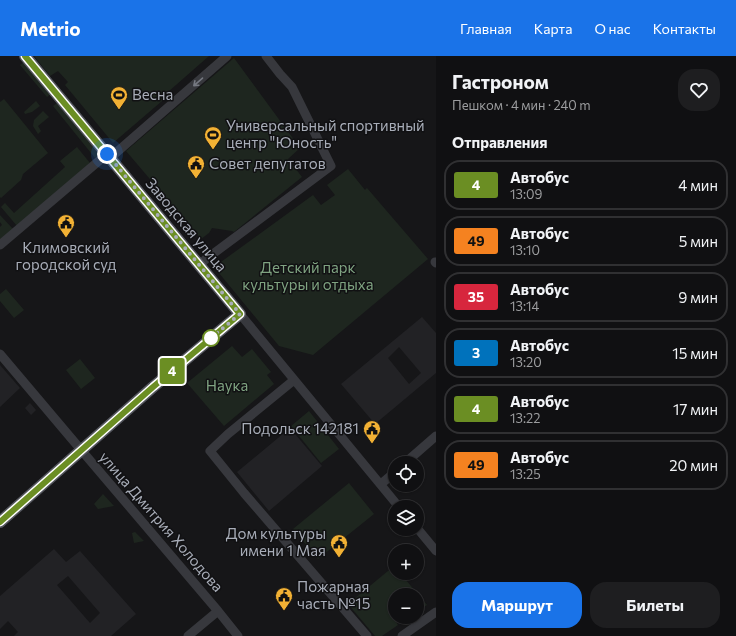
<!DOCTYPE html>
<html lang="ru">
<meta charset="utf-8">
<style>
body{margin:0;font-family:Commissioner,sans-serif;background:#1e1e20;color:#f1f3f6;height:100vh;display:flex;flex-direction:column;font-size:15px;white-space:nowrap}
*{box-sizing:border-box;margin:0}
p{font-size:13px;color:#9c9d9f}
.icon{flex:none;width:22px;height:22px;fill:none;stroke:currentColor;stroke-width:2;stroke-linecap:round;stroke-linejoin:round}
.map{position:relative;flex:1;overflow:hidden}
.details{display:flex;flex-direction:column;background:#101012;width:300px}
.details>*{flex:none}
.badge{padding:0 8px;border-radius:3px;font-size:14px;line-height:26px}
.controls{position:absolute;left:388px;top:400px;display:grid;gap:8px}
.controls a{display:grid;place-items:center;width:36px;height:36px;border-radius:50%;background:#101012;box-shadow:0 1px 3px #0004,0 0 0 1px #303032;font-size:20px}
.you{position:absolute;width:20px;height:20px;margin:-10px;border:3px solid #fff;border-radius:50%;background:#1a73e8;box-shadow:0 0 0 6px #1a73e833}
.map>.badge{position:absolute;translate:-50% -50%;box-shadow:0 0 0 2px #fff}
h2{padding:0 16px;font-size:15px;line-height:36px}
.round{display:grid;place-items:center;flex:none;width:42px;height:42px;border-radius:16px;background:#1e1e20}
.head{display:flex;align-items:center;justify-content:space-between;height:68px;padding:0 16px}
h1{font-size:19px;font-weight:700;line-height:30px}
.primary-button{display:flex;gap:8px;margin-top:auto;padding:8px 16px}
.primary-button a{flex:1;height:46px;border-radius:16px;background:#1a73e8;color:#fff;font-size:16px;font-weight:700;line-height:46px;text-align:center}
.primary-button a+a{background:#1e1e20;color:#f1f3f6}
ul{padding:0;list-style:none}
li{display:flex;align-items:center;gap:12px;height:50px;margin:0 8px 6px;padding:0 8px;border:2px solid #303032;border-radius:16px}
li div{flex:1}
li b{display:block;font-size:15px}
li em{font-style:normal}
li .badge{min-width:44px;font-weight:700;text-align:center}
header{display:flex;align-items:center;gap:24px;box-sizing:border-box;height:56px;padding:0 20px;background:#1a73e8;color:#fff}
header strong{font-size:19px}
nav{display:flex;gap:22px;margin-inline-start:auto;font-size:14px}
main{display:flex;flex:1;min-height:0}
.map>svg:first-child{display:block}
.built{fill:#222225;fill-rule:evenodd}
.green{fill:#1e261f}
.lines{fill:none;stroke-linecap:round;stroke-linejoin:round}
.minor{stroke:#37383d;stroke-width:9}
.major{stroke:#53555c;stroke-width:12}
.oneway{stroke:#757881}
.line-casing{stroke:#fff;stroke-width:9}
.line{stroke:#6b8e23;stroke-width:6}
.walk{stroke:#a8adb8;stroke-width:4;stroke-dasharray:0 7.2}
.stop-dot{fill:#fff;stroke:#6b8e23;stroke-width:2}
.labels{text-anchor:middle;stroke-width:3;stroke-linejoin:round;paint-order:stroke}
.poi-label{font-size:15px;fill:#a8adb8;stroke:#111113;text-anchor:start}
.street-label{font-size:15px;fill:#a8adb8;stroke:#111113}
.park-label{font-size:15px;fill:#7fa381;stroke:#111113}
</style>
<header>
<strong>Metrio</strong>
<nav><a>Главная</a><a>Карта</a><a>О нас</a><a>Контакты</a></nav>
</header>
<main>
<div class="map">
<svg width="436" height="580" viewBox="0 0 436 580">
<rect width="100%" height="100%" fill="#161618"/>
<path class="built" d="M422,261l14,16v40l-61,51 -34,-40zM399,291l22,26 -12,11 -21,-26z
M0,309l20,23 -20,19z
M30,347l6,7 -5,5 -6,-7z
M290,372l32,38 -53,45 -32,-39z
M54,493l12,13 14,-11 56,63 -25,22h-97l4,-4 -10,-11 -8,8v-33zM68,520l32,37 -10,10 -33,-38z"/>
<path class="green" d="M34,0h175l-41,36 1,3 -56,48 -48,-58 3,-3 -10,-11 -8,5z
M234,2l66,90 -12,11 14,18 -68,55 -2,-1 -20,-3 -3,5 -8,6 -75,-88z
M24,6l27,32 -4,3 -27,-32z
M4,43l44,54 -25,21 -2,6 -20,18 -1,-1v-95z
M36,45l4,5 -8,6 -7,2 -1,-2z
M57,47l40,48 1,5 -3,2 -42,-52z
M43,55l6,6 -11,9 3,5 -3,3 -5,-8 1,-6z
M77,91l13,16 -73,63 -16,-19 4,-4 9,10 51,-46 -5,-6z
M348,113l17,21 2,-2 61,71 -115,96 -34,-9 -65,-79 99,-72 8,10 14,-10 -8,-10z
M0,159l13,14 -13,11v-13l2,-2 -2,-3z
M6,233l18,21 -10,8 -14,-17v-7z
M232,290l10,11 10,-8 19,23 -4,3 7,9 -50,42 -37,-43z
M80,303l15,19 -14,11 -15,-19z
M309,355l30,38 -18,14 -30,-37z
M349,427l25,31 -56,45 -25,-30z
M103,438l11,12 -16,3 -4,-5z
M135,476l9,9 -10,2 -2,-10z
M394,510l1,1v6h5l27,32 -10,6v-16h-22v22h5l-5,3 3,5 -16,11h-7l-27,-32z"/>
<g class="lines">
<path class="minor" d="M110,102l117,-102
M0,189l107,-91
M435,206l1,1
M199,209l7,-6 125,-93 -39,-79 -12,-13 -14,-18
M240,258l159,193
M0,298l71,84 147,173 20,25
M294,324l-66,54 -18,17 34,42 123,143
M405,407l31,-27
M381,428l14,-12
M417,472l19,23
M188,580l30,-25
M402,580l34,-24"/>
<path class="major" d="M0,466l153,-135 87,-73 -215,-258"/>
</g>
<defs><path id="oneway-shaft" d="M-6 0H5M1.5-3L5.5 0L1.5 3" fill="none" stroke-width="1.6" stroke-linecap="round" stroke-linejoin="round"/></defs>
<use class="oneway" href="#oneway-shaft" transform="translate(198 26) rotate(139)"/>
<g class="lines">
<g class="line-casing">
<path id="line" d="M0,466l153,-135 87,-73 -215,-258"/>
</g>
<use href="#line" class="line"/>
<path class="walk" d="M107,98l133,160 -29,24"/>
</g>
<defs>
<g id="stadium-pin" transform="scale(0.9)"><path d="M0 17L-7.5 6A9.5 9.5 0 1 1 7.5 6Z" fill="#f2b134" stroke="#111113"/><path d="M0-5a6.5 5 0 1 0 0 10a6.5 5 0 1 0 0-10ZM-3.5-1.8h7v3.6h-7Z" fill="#111"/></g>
<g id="civic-pin" transform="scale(0.9)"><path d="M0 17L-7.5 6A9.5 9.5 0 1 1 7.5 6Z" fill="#f2b134" stroke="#111113"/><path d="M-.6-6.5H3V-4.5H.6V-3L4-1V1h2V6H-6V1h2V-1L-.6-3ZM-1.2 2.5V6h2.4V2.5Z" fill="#111"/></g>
</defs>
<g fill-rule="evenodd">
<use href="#stadium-pin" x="119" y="39"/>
<use href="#stadium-pin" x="213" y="79"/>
<use href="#civic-pin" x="196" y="108"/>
<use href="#civic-pin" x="66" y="167"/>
<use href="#civic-pin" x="372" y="373"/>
<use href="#civic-pin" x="339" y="487"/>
<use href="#civic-pin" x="284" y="540"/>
</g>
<circle class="stop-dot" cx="211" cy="282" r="8"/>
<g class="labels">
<g class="poi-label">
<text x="132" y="44">Весна</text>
<text x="226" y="75">Универсальный спортивный<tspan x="226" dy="17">центр "Юность"</tspan></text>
<text x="209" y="113">Совет депутатов</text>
<text x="66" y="197" text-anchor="middle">Климовский<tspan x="66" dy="17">городской суд</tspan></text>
<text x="359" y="378" text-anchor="end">Подольск 142181</text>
<text x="326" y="483" text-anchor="end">Дом культуры<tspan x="326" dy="17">имени 1 Мая</tspan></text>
<text x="297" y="536">Пожарная<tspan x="297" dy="17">часть №15</tspan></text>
</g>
<g class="street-label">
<text transform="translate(186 169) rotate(50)" y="5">Заводская улица</text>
<text transform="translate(161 466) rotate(49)" y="5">улица Дмитрия Холодова</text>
</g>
<g class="park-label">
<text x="308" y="217">Детский парк<tspan x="308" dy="17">культуры и отдыха</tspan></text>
<text x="227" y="335">Наука</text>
</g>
</g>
</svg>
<div class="controls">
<a><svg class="icon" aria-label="locate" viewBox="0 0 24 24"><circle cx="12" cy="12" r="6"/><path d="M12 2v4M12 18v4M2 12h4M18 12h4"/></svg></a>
<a><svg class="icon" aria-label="layers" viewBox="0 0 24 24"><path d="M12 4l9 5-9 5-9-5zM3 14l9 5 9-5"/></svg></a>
<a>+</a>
<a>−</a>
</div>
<div class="you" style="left:107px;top:98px"></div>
<b class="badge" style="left:172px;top:315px;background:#6b8e23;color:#fff">4</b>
</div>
<section class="details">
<div class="head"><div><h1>Гастроном</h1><p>Пешком · 4 мин · 240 m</p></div><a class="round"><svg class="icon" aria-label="heart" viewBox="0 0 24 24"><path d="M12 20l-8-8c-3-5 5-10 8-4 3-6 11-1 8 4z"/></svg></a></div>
<h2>Отправления</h2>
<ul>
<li><span class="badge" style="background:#6b8e23;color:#fff">4</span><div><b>Автобус</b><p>13:09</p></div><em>4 мин</em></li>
<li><span class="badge" style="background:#f58220;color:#111">49</span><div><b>Автобус</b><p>13:10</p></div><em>5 мин</em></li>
<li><span class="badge" style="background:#d7263d;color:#fff">35</span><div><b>Автобус</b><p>13:14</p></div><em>9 мин</em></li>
<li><span class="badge" style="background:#0072bc;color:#fff">3</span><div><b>Автобус</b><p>13:20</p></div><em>15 мин</em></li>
<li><span class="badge" style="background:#6b8e23;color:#fff">4</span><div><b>Автобус</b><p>13:22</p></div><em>17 мин</em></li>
<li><span class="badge" style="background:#f58220;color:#111">49</span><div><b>Автобус</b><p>13:25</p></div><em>20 мин</em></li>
</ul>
<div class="primary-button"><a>Маршрут</a><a>Билеты</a></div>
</section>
</main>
